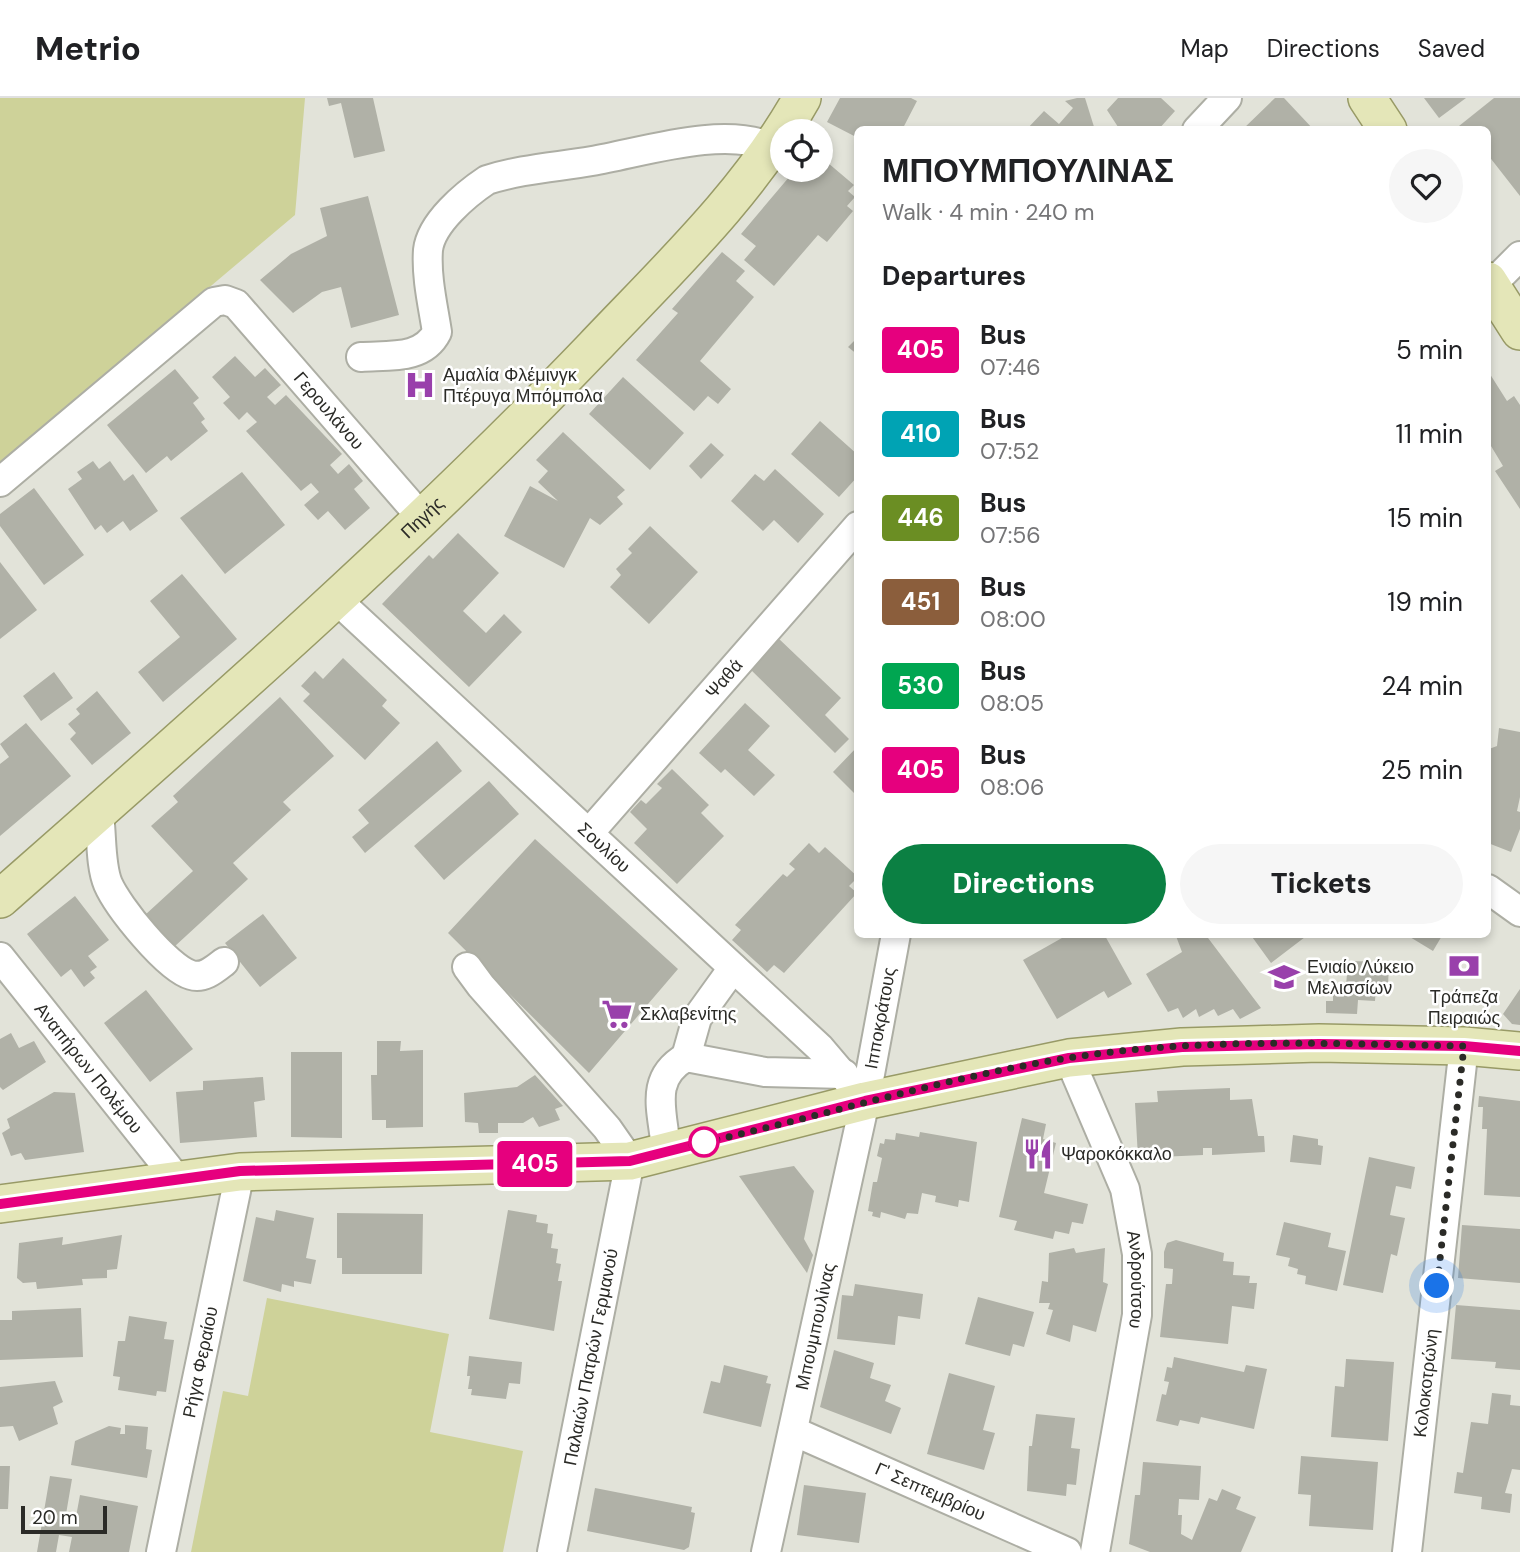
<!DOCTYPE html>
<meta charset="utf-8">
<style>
body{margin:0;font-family:"DM Sans",sans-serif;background:#f6f6f6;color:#202124;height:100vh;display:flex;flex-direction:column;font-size:26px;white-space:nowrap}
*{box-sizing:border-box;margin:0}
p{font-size:23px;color:#757577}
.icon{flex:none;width:38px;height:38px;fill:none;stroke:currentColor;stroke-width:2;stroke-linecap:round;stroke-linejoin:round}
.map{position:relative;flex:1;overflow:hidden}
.drawer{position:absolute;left:854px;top:28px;width:637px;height:812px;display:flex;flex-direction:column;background:#fff;border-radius:10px;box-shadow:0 4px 10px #0003}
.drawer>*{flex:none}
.badge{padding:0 14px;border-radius:5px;font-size:24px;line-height:46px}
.buttons{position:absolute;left:770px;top:21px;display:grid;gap:14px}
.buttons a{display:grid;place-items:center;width:63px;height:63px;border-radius:50%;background:#fff;box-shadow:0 4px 10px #0003;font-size:35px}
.scale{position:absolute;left:21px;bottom:18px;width:86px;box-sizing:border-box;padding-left:7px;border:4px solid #2b2b27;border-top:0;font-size:19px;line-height:24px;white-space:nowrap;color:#2b2b27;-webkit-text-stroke:5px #fff;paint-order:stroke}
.you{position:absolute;width:35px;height:35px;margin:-18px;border:5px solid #fff;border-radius:50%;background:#1a73e8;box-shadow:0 0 0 10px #1a73e833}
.map>.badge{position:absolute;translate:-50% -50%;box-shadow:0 0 0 4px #fff}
h2{padding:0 28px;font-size:26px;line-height:63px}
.round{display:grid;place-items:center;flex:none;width:74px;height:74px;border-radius:37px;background:#f6f6f6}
.head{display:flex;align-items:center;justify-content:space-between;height:119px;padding:0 28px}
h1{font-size:33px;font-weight:800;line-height:52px}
.cta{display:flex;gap:14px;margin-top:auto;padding:14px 28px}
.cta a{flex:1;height:80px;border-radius:42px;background:#0b8043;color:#fff;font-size:28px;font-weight:800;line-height:80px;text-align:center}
.cta a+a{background:#f6f6f6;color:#202124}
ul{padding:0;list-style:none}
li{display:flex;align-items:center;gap:21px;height:84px;padding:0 28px}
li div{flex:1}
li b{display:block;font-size:26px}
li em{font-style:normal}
li .badge{min-width:77px;font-weight:700;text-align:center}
header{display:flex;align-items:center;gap:42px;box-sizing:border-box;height:98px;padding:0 35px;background:#fff;border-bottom:2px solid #e0e0e0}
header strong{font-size:33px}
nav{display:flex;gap:38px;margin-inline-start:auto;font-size:24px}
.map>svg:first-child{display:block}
.green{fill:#ced299}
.building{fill:#b0b1a7}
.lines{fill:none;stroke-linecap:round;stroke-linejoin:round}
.minor-casing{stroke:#adaea4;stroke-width:32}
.major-casing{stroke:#989a66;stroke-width:40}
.minor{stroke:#fff;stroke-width:28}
.major{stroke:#e4e6b8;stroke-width:37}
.line-casing{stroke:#fff;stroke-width:16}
.line{stroke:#e6007e;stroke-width:10}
.walk{stroke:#2b2b27;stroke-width:7;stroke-dasharray:0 12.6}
.stop-dot{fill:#fff;stroke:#e6007e;stroke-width:3.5}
.labels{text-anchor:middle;stroke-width:5;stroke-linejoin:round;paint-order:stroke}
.poi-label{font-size:18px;fill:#2b2b27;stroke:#fff;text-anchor:start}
.street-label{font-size:18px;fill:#2b2b27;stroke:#fff}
</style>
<header>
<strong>Metrio</strong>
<nav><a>Map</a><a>Directions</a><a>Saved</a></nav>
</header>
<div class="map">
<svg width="1520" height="1454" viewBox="0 0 1520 1454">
<rect width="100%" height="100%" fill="#e2e3d9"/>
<path class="green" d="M0,0h305l-10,117 -295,249z
M267,1200l182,36 -19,98 93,19 -20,101h-312l32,-161 25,5z"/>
<path class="building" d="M327,0h46l12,53 -31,7 -13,-55 -12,3z
M840,0h71l6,3 -15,29h-44v8l-31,-16z
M1077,0h8l10,32h-69l18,-19 15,13 14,-16 -8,-7z
M1118,0h43l14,13 -17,19h-38l-13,-20z
M1275,0h9l30,32h-72z
M1424,0h42l-27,20z
M1494,0h26v98l-32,-41v-25h-34z
M821,59l33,28 -6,6 7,6 -8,9 6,5 -26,31 -9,-7 -44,51 -30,-26 12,-14 -15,-12 54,-64h26z
M368,98l31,119 -48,13 -10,-41 -19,5 -29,21 -33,-33 31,-26 36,-18 -7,-28z
M722,154l23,19 -9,10 18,16 -54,64 31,28 -13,15 -10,-8 -14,15 -58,-51 42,-47 -6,-4z
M858,239v18l-10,-8z
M235,258l20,21 10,-9 16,17 -14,12 8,8 11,-10 56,59 -12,11 8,9 11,-10 14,17 -9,8 16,19 -25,22 -17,-19 -10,9 -14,-15 15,-13 -8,-9 -10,8 -55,-60 11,-9 -10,-10 -8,8 -16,-17 7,-6 -18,-20z
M175,271l24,29 -6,5 12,16 -4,3 7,9 -37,30 -4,-5 -21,17 -39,-48z
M1488,273l19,30 7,-5 6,9v104l-25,-38 8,-5 -15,-25z
M623,279l61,56 -34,37 -61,-56z
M820,323l38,34v21l-19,21 -48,-43z
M563,334l62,58 -8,7 6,7 -23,21 -10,-7 -26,50 -60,-32 26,-50 28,15 -20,-19 10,-11 -12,-11z
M711,345l13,12 -23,24 -12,-13z
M93,363l6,8 11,-8 14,20 9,-7 25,37 -28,20 -7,-10 -16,12 -6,-8 -6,5 -27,-41 14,-10 -5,-7z
M775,371l49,45 -26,29 -24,-23 -11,11 -32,-30 24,-27 9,7z
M242,374l43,53 -60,49 -45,-56z
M34,390l50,67 -40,30 -44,-59v-12z
M650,428l48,46 -49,52 -39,-37 11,-12 -5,-6 16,-16 -4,-4z
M458,435l41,40 -36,38 23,22 18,-19 18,18 -53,55 -87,-83 47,-49 4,4z
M0,464l37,48 -37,29z
M182,476l55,65 -74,63 -25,-30 42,-35 -30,-36z
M777,539l64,61 -16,17 24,24 -14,14 -87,-86z
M343,560l44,42 -5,6 18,17 -35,37 -62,-59 7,-7 -9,-8 14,-15 8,8z
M54,574l19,26 -32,23 -18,-25z
M97,593l34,42 -39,32 -22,-26 6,-6 -8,-9 12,-10 -4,-5z
M280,599l54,59 -51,46 8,8 -58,53 15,16 -74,68 -29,-32 48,-44 -42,-45 27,-24 -5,-6z
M745,605l25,23 -22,24 27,25 -21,21 -29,-27 -4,4 -22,-20z
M26,625l45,53 -71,60v-72l9,-7 -9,-13z
M1499,630l21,4v65l-3,14 3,1v17l-9,23 -23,-9v-89l1,-5 8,-3z
M437,643l25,30 -97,82 -13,-16 17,-14 -11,-13z
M858,648v51l-25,-25z
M672,671l37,36 -8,8 23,23 -47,48 -43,-41 13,-14 -17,-17 11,-12 5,4 16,-16 -5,-4z
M489,683l30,33 -75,66 -30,-34z
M535,741l143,130 -89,104 -141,-140z
M809,745l10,10 6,-6 33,30 -9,9 8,7 -73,80 -10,-8 -7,7 -35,-32 9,-10 -6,-5 48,-51 4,3 8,-8 -6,-5z
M75,798l34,44 -21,16 9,11 -7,5 5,6 -11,9 -13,-18 -10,8 -34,-43z
M263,816l34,44 -37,29 -35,-44z
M1069,836h35l28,50 -24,14 -4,-7 -47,28 -34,-59z
M1180,836h25l56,74 -21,11 -7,-10 -15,7 -4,-7 -15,8 -3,-8 -13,9 -5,-10 -10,4 -22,-38 36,-22 -6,-16z
M1250,836h59l-38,29z
M1405,836h38l-10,17z
M1348,863l41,1 -1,25h-12l-1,14 -17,-1 -1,14 -31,-1v-12h7v-15h13z
M1520,891v36l-8,-1 -9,-10z
M146,892l47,59 -43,33 -46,-59z
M11,935l8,15 15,-7 12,21 -43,28 -3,-3v-48z
M377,943h24l-1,10 23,-1v77l-37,1v-8h-14l-1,-45h6z
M291,954h51v86l-51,-1z
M535,977l28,31 -8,3 5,11 -21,7 -6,-10 -10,6h-25v10h-19l-1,-10 -13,-1 -1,-29 53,-6z
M263,979l2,23 -11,2 3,35 -77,6 -4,-51 27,-2v-9z
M1230,990v12l22,-1 6,37h6l1,16 -53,3v-7h-9v7l-65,3 -3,-55 23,-1 -1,-11z
M54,994l21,1 9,59 -59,8 -4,-7 -10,3 -9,-23 8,-5 -3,-9z
M1479,998l41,5v96l-36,-2 3,-66h-5l1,-22h-5z
M1022,1020l24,6 -3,15 13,4 -12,50 44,11 -5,20 -11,-2 -3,12 -14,-3 -2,8 -39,-9 3,-9 -18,-4z
M920,1034l57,10 -8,60 -10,-2 -1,7 -23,-5 1,-6 -14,-3 -4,21 -11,-1 -2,6 -24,-7 -1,6 -8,-2 1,-4 -5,-1 5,-29h4l5,-24 -5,-2 3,-13 4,1 1,-5 10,1 1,-7 23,4z
M1293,1037l25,4v6l5,1 -2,19 -31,-3z
M1369,1059l46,10 -4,22 -15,-3 -6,29 15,3 -8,38 -6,-2 -8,39 -40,-8z
M794,1068l20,25 -10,48 9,16 -6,18 -68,-97z
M276,1112l38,8 -8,40 10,2 -5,24 -17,-3v6l-12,-3 -1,8 -38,-11 13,-64 18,4z
M508,1112l29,5 -1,7 12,2 -1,9 6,1 -2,14 7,1 -2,14 5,1 -3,17h4l-8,50 -65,-12z
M337,1115l86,1 -1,60h-80v-16h-5z
M1284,1124l47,11 -3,14 18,4 -9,40 -32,-7 1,-8 -9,-2 1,-5 -10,-3 2,-8 -14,-3z
M1462,1127l58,4v54l-62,-5z
M122,1137l-5,34 -10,1v8l-25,1 1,6 -46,4 -1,-7 -13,1 -6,-5 2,-35 44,-6 -1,8z
M1176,1142l48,13 -1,8 11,1 -1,13 17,1 -1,7h8l-3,26 -22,-3 -4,38 -68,-7 6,-53h6l1,-15 -9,-1v-16l3,-9z
M1074,1150l2,5 29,-5 -2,34 5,2 -12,48 -23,-7 -3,17 -24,-8 7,-24 -5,-1 2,-6h-11l3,-22 6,1 1,-29z
M855,1186l68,10 -3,25 -22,-3 -3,29 -58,-6 5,-44 11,1z
M978,1199l56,15 -10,35 -11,-3 -3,12 -45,-12z
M1456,1207l64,5v60l-25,-2 1,-6 -45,-3z
M81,1210l2,49 -83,3v-40h12v-9z
M129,1218l38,6 -3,17 10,1 -8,52 -9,-1 -1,5 -38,-6 2,-13 -7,-1 5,-35h7z
M834,1252l40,13 -4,15 21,7 -6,16 16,7 -10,26 -71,-27z
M469,1258l53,6 -2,22 -11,-1 -3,16 -35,-4 1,-6h-4l2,-13h-3z
M1174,1259l70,15 2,-7 21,4 -13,60 -53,-12 -2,7 -19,-4 -2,6 -22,-5 6,-27 4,1 3,-13 -5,-1 3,-14 5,1z
M1346,1261l48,3 -6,79 -57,-4 4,-51 9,1z
M724,1267l44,11 -2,7 5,1 -10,43 -58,-14 8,-32 9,2z
M949,1275l46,13 -12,44 12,3 -11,37 -57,-16z
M55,1283l8,21 -10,5 5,17 -39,17 -6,-15 -13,1v-40z
M1492,1295l19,2 -1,10 10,1v64l-8,-1 -7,24 7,1 -2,19 -29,-4 1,-12 -28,-4 3,-21 6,1 8,-51 17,2z
M1036,1316l39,4 -4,30 9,1 -4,36 -9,-1 -1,12 -39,-5 2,-45h3z
M125,1327l23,2 -2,22 6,1 -5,28 -76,-13 4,-24 34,-15 12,2 -1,6h5z
M1301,1358l77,6 -5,68 -64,-4 2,-31 -13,-1z
M1143,1364l58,4 -2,34 -20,-1 -1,16h4l-1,19 11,6 17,-42 8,3 5,-12 19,8 -5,12 20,8 -15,35h-91l-21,-8 6,-49h5z
M0,1368h10l-2,43h-8z
M50,1378l22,3 -7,41 10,2 5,-27 58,11 -9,46h-60l3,-15 -13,-2 -3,17h-19z
M804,1387l62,8 -7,50 -62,-8z
M595,1390l97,19 -1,5 4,1 -6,34 -5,3 -97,-19z"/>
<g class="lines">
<g class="minor-casing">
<g id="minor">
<path d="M1197,32l30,-32"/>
<path d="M1488,190l32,-32"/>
<path d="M361,259c28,-2 62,3 76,-25 -4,-26 -11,-55 -9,-82 3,-27 38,-56 59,-70 34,-11 70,-13 105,-19 52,-9 130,-35 179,-14"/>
<path id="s1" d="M0,384l214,-180 11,-2 11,4 186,214"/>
<path id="s2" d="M337,502l483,448 45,53"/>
<path d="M99,717c3,20 1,50 9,69 10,23 59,84 83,91 13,4 24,-6 33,-13"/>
<path id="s3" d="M589,735l269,-307"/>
<path d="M1488,791l32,23"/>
<path id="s4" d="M0,859l177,222"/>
<path d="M467,869l14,19 126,142 23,33 -78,391"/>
<path d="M686,959l11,-39 36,-50"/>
<path id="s5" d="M1069,960l56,131 12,65v61l-42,237"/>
<path d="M666,1052c-3,-39 -18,-71 20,-93l79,15 79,2"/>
<path id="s6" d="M793,1333l274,121"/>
<path id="s7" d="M161,1454l79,-380"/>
<path id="s8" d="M766,1454l99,-451 31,-167"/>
<path id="s9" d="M1407,1454l57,-506"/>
</g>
</g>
<g class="major-casing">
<g id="major">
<path d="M1367,0l21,32"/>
<path d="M1488,183l32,50"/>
<path id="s10" d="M0,801c203,-179 406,-356 594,-552 74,-78 155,-154 208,-249"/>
<path d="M0,1106l240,-32 390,-11 235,-60 204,-43 113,-11 137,-4 145,3 56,5"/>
</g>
</g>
<use href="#minor" class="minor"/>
<use href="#major" class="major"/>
</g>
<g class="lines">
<g class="line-casing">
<path id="line" d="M0,1106l240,-33 390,-10 235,-60 204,-43 113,-11 137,-3 145,2 56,5"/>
</g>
<use href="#line" class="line"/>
<path class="walk" d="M704,1044l-12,3c126,-27 249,-67 376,-87 130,-21 265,-14 396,-12l-27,240"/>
</g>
<defs>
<g id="hospital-bare" transform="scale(2.415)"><path d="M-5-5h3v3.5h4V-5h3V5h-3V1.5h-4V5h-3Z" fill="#9940ab" stroke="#fff" stroke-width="2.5" paint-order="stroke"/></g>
<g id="bank-bare" transform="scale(2.415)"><path d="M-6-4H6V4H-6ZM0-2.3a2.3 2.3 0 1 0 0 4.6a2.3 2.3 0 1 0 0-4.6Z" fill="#9940ab" stroke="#fff" stroke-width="2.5" paint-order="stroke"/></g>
<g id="school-bare" transform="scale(2.415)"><path d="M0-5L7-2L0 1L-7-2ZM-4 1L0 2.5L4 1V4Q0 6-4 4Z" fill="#9940ab" stroke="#fff" stroke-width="2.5" paint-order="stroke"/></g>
<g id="supermarket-bare" transform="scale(2.415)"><path d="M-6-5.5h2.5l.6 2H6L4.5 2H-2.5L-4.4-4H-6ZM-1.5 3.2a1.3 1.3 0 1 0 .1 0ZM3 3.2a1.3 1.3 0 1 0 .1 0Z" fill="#9940ab" stroke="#fff" stroke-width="2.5" paint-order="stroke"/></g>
<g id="restaurant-bare" transform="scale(2.415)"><path d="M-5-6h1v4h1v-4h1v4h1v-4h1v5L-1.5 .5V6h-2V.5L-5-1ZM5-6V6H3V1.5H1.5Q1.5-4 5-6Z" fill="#9940ab" stroke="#fff" stroke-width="2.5" paint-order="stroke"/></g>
</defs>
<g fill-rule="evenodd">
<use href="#hospital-bare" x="420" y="287"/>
<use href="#bank-bare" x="1464" y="868"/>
<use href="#school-bare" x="1284" y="879"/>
<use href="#supermarket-bare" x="617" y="916"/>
<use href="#restaurant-bare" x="1038" y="1056"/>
</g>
<circle class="stop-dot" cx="704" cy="1044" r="14"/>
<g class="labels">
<g class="poi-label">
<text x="443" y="283">Αμαλία Φλέμινγκ<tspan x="443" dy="21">Πτέρυγα Μπόμπολα</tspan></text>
<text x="1307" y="875">Ενιαίο Λύκειο<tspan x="1307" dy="21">Μελισσίων</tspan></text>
<text x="1464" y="905" text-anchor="middle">Τράπεζα<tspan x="1464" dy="21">Πειραιώς</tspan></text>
<text x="640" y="922">Σκλαβενίτης</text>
<text x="1061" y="1062">Ψαροκόκκαλο</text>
</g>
<g class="street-label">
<text dy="6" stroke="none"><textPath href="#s1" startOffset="444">Γερουλάνου</textPath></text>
<text dy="6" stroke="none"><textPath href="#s10" startOffset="569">Πηγής</textPath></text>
<text dy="6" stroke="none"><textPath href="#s3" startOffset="205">Ψαθά</textPath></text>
<text dy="6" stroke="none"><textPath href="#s2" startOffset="364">Σουλίου</textPath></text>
<text dy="6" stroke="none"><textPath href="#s8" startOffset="546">Ιπποκράτους</textPath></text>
<text dy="6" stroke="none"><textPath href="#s4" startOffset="142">Αναπήρων Πολέμου</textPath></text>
<text dy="6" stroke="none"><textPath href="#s5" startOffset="234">Ανδρούτσου</textPath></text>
<text dy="6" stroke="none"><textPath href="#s8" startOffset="231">Μπουμπουλίνας</textPath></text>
<text transform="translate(591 1259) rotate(-79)" y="6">Παλαιών Πατρών Γερμανού</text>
<text dy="6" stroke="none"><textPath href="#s7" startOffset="194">Ρήγα Φεραίου</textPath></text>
<text dy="6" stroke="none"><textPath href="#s9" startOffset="170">Κολοκοτρώνη</textPath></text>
<text dy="6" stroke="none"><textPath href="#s6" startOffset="150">Γ' Σεπτεμβρίου</textPath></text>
</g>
</g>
</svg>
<div class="buttons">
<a><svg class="icon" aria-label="locate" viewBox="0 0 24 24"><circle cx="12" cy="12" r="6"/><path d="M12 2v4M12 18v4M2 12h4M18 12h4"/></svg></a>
</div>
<div class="scale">20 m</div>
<div class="you" style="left:1437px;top:1188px"></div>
<b class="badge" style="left:535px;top:1066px;background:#e6007e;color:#fff">405</b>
<section class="drawer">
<div class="head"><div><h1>ΜΠΟΥΜΠΟΥΛΙΝΑΣ</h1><p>Walk · 4 min · 240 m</p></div><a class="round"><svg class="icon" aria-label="heart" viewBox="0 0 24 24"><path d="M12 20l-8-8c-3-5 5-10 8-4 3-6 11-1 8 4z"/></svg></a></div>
<h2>Departures</h2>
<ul>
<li><span class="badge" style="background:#e6007e;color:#fff">405</span><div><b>Bus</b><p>07:46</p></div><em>5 min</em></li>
<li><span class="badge" style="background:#00a3b4;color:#fff">410</span><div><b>Bus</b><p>07:52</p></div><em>11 min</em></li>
<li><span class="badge" style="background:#6b8e23;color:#fff">446</span><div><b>Bus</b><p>07:56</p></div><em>15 min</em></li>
<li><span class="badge" style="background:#8b5e3c;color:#fff">451</span><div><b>Bus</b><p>08:00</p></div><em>19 min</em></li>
<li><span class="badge" style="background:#00a651;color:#fff">530</span><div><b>Bus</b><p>08:05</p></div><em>24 min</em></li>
<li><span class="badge" style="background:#e6007e;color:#fff">405</span><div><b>Bus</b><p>08:06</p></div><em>25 min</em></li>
</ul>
<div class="cta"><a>Directions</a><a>Tickets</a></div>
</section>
</div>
